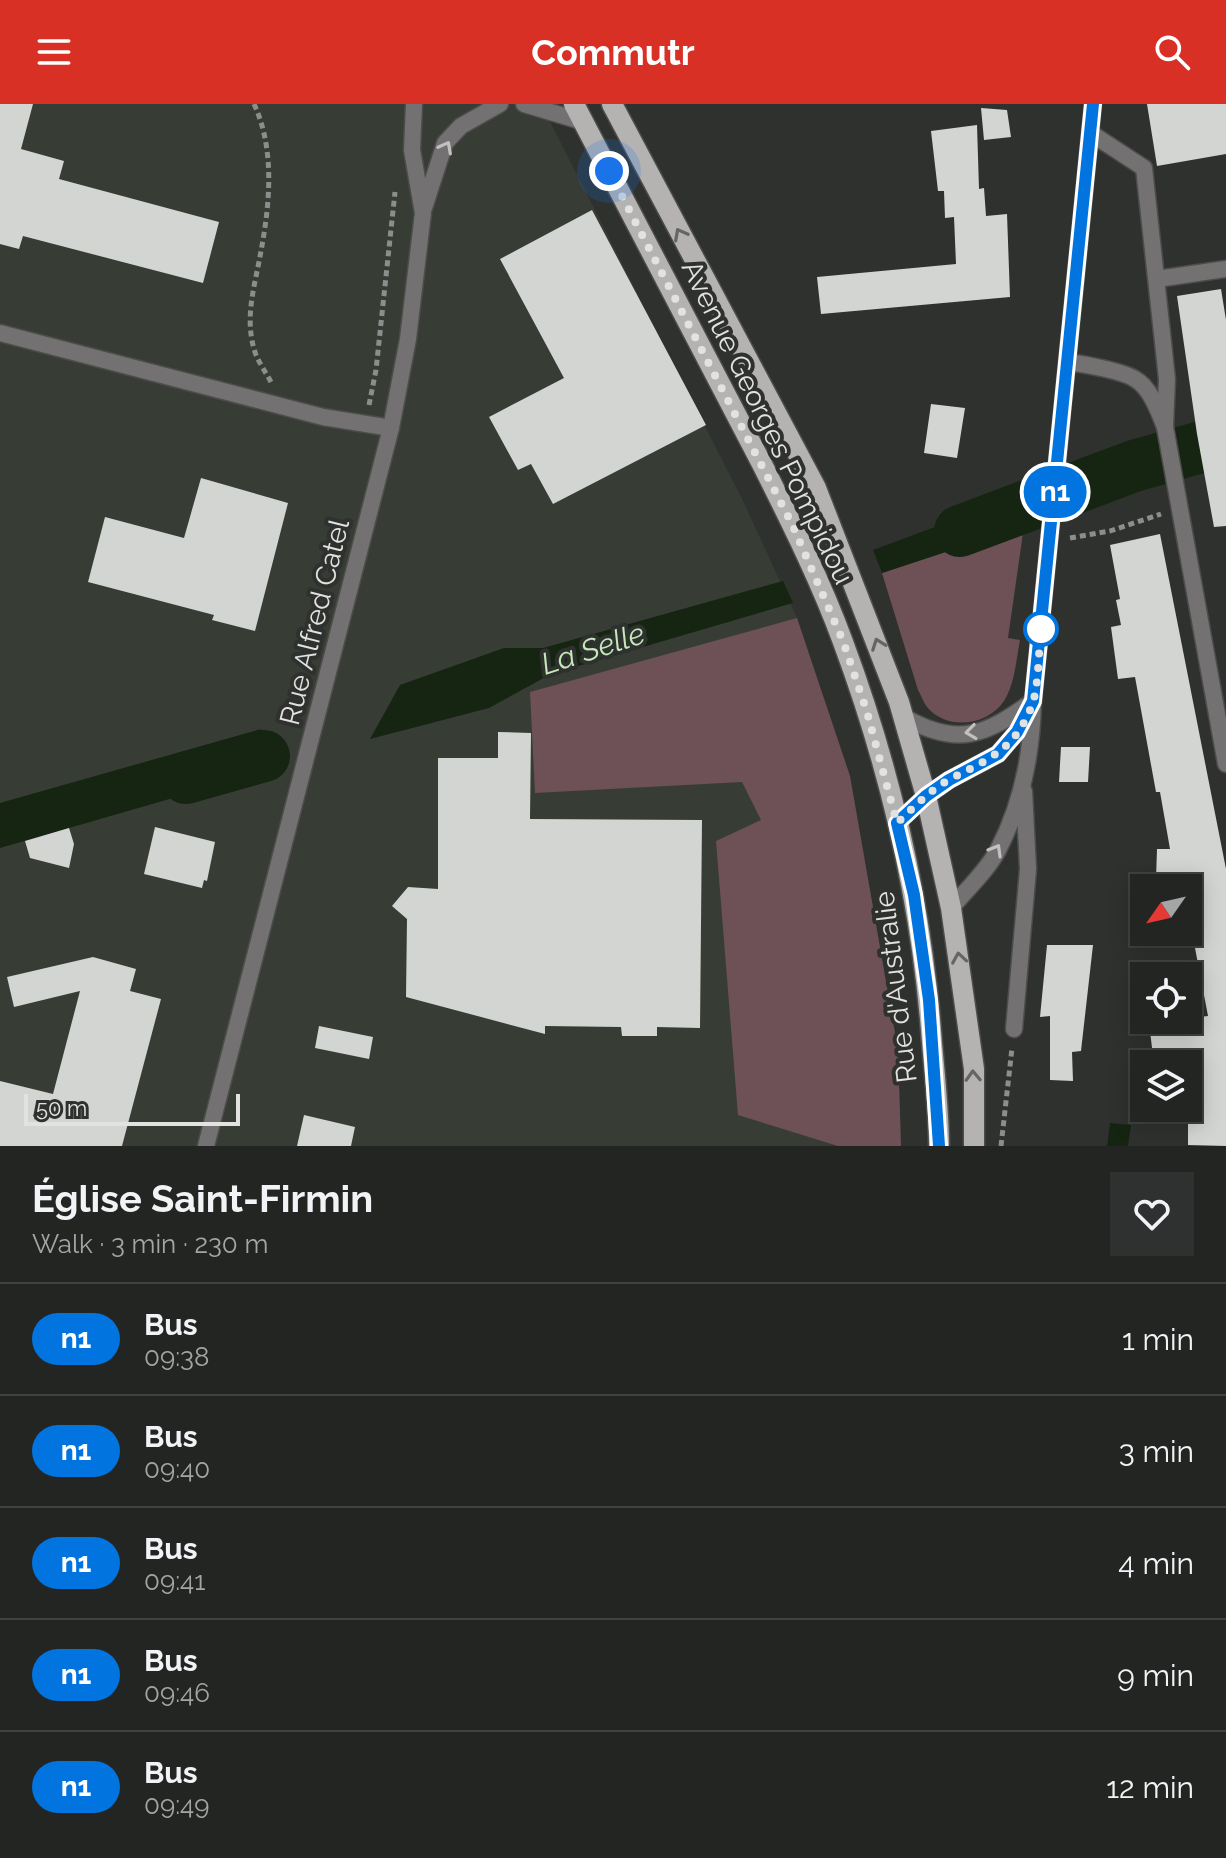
<!DOCTYPE html>
<meta charset="utf-8">
<style>
body{margin:0;font-family:Raleway,sans-serif;background:#2f3130;color:#f1f3f6;height:100vh;display:flex;flex-direction:column;font-size:30px;white-space:nowrap}
*{box-sizing:border-box;margin:0}
p{font-size:26px;color:#a3a5a6}
.icon{flex:none;width:44px;height:44px;fill:none;stroke:currentColor;stroke-width:2;stroke-linecap:round;stroke-linejoin:round}
.map{position:relative;height:1042px;overflow:hidden}
.panel{display:flex;flex-direction:column;background:#232523;flex:1}
.panel>*{flex:none}
.badge{padding:0 16px;border-radius:26px;font-size:28px;line-height:52px}
.needle{width:52px;rotate:236deg}
.controls{position:absolute;left:1130px;top:770px;display:grid;gap:16px}
.controls a{display:grid;place-items:center;width:72px;height:72px;border-radius:0px;background:#232523;box-shadow:0 4px 20px #0003,0 0 0 2px #404241;font-size:40px}
.scale{position:absolute;left:24px;bottom:20px;width:216px;box-sizing:border-box;padding-left:8px;border:4px solid #e2e3e1;border-top:0;font-size:22px;line-height:28px;white-space:nowrap;color:#e2e3e1;-webkit-text-stroke:6px #2f312f;paint-order:stroke}
.you{position:absolute;width:40px;height:40px;margin:-20px;border:6px solid #fff;border-radius:50%;background:#1a73e8;box-shadow:0 0 0 12px #1a73e833}
.map>.badge{position:absolute;translate:-50% -50%;box-shadow:0 0 0 4px #fff}
.round{display:grid;place-items:center;flex:none;width:84px;height:84px;border-radius:0px;background:#2f3130}
.overview{display:flex;align-items:center;justify-content:space-between;height:136px;padding:0 32px}
h1{font-size:38px;font-weight:700;line-height:60px}
ul{padding:0;list-style:none}
li{display:flex;align-items:center;gap:24px;height:112px;padding:0 32px;border-top:2px solid #404241}
li div{flex:1}
li b{display:block;font-size:30px}
li em{font-style:normal}
li .badge{min-width:88px;font-weight:700;text-align:center}
header{display:flex;justify-content:space-between;align-items:center;height:104px;padding:0 32px;background:#d93025;color:#fff;font-size:36px;font-weight:700}
.map>svg:first-child{display:block}
.built{fill:#373d35}
.green{fill:#6e5057}
.water{fill:#152511}
.lines{fill:none;stroke-linecap:round;stroke-linejoin:round}
.river{stroke:#152511;stroke-width:52}
.building{fill:#d3d5d2}
.service-casing{stroke:#4c4d4b;stroke-width:19}
.minor-casing{stroke:#4c4d4b;stroke-width:19}
.primary-casing{stroke:#4c4d4b;stroke-width:23}
.path{stroke:#8d8e8c;stroke-width:5;stroke-dasharray:6 4;stroke-linecap:butt}
.service{stroke:#737172;stroke-width:16}
.minor{stroke:#737172;stroke-width:16}
.primary{stroke:#b5b2b2;stroke-width:20}
.oneway{stroke:#c1c1c0}
.oneway2{stroke:#656563}
.line-casing{stroke:#fff;stroke-width:18}
.line{stroke:#0174df;stroke-width:12}
.walk{stroke:#e2e3e1;stroke-width:8;stroke-dasharray:0 14.4}
.stop-dot{fill:#fff;stroke:#0174df;stroke-width:4}
.labels{text-anchor:middle;stroke-width:8;stroke-linejoin:round;paint-order:stroke}
.street-label{font-size:28px;fill:#e2e3e1;stroke:#2f312f}
.water-label{font-size:30px;font-style:italic;fill:#c5e9bb;stroke:#2f312f}
</style>
<header><svg class="icon" aria-label="menu" viewBox="0 0 24 24"><path d="M4 6h16M4 12h16M4 18h16"/></svg>Commutr<svg class="icon" aria-label="search" viewBox="0 0 24 24"><circle cx="10" cy="10" r="6"/><path d="M15 15l6 6"/></svg></header>
<div class="map">
<svg width="1226" height="1042" viewBox="0 0 1226 1042">
<rect width="100%" height="100%" fill="#2f312f"/>
<path class="built" d="M0,0h541l201,395 55,119 53,158 48,274 3,96h-901z"/>
<path class="green" d="M1024,422l-16,112 12,2c-4,20 -5,44 -16,61 -17,25 -57,30 -77,6 -4,-5 -6,-12 -9,-17l-36,-117z
M797,514l53,158 48,274 3,96h-63l-100,-31 -22,-274 45,-21 -19,-38 -207,11 -5,-101z"/>
<path class="water" d="M1142,341l6,35 -70,23 4,-36z
M1029,381l-5,41 -142,47 -9,-23 105,-39z
M783,477l10,22 -242,71 -62,34 -119,31 30,-54 104,-37h39z
M261,625l-12,47 -249,72v-45z
M1110,1019l21,2 -3,21h-21z"/>
<g class="lines">
<path class="river" d="M960,427l174,-65 92,-26
M186,674l78,-22"/>
</g>
<path class="building" d="M0,0h33l-12,45 43,12 -5,18 160,43 -16,61 -180,-47 -4,13 -19,-5z
M1147,0h79v50l-69,12z
M981,4l26,2 4,27 -27,3z
M977,21l2,64 5,-1 2,28 21,-2 3,83 -189,17 -4,-37 139,-13 -2,-47 -9,1 -1,-27h-6l-7,-60z
M592,106l114,215 -153,79 -22,-40 -13,6 -29,-53 75,-39 -64,-119z
M1221,185l5,31v206l-12,1 -17,-93 -20,-138z
M931,300l34,4 -8,50 -33,-5z
M201,374l87,25 -33,128 -43,-11 2,-5 -126,-33 17,-65 79,21z
M1160,430l66,335v277l-38,-1v-81h-34l-5,-41 59,-7 -13,-68h-6l-1,-70 -32,1 1,-30h13l-10,-57h-4l-21,-115 -17,2 -7,-52 10,-2 -5,-25 4,-1 -10,-54z
M498,628l33,1 -1,86 172,1 -2,208 -43,-1v9h-35l-1,-9 -76,-1v8l-139,-37 1,-78 -15,-13 16,-19 30,2v-131h60z
M1061,643h29l-2,35h-29z
M155,723l60,15 -8,39 -3,-1 -2,8 -58,-14z
M69,724l5,16 -5,24 -39,-10 -5,-17z
M1047,841h46l-12,106 -9,1 1,29 -23,-1v-64l-10,1z
M93,853l43,12 -6,22 31,8 -39,147h-122v-65l53,13 27,-103 -66,16 -7,-30z
M319,922l54,11 -4,22 -54,-11z
M304,1011l51,12 -4,19h-54z"/>
<g class="lines">
<g class="service-casing">
<path id="service" d="M1092,30l52,34 23,211 -2,48
M1157,175l69,-10
M0,229l323,84 68,11
M897,719l29,-27 23,-16 49,-26 19,-22 16,-31"/>
</g>
<g class="minor-casing">
<path id="minor" d="M524,0l60,18
M424,104l21,-65 16,-17 39,-22
M1068,258c15,2 55,9 67,17 15,8 24,33 30,48l61,337
M904,613c54,31 82,18 129,-16
M951,804c15,-18 36,-37 47,-58 24,-46 34,-97 35,-149l60,-597
M1014,925l14,-160 -4,-78
M206,1042l185,-718 17,-89 15,-126 -11,-63 2,-46"/>
</g>
<g class="primary-casing">
<path id="primary" d="M574,0l189,362c29,58 58,116 80,176 48,129 79,265 89,401 3,34 7,69 7,103
M612,0l204,384 83,214 27,94 25,112 23,161v77"/>
</g>
<path class="path" d="M254,0c21,45 16,99 7,147 -6,35 -18,68 -5,104 4,9 10,18 15,27
M369,301l7,-35 19,-178
M1070,434l40,-7 51,-17
M1001,1042l11,-98"/>
<use href="#service" class="service"/>
<use href="#minor" class="minor"/>
<use href="#primary" class="primary"/>
</g>
<defs><path id="oneway-chevron" d="M-2-3.5L2.5 0L-2 3.5" fill="none" stroke-width="1.6" stroke-linecap="round" stroke-linejoin="round" transform="scale(2)"/></defs>
<g class="oneway">
<use href="#oneway-chevron" transform="translate(446 43) rotate(-62)"/>
<use href="#oneway-chevron" transform="translate(971 628) rotate(173)"/>
<use href="#oneway-chevron" transform="translate(996 746) rotate(-60)"/>
</g>
<g class="oneway2">
<use href="#oneway-chevron" transform="translate(680 130) rotate(-118)"/>
<use href="#oneway-chevron" transform="translate(878 540) rotate(-110)"/>
<use href="#oneway-chevron" transform="translate(959 854) rotate(-99)"/>
<use href="#oneway-chevron" transform="translate(973 972) rotate(-92)"/>
</g>
<g class="lines">
<g class="line-casing">
<path id="line" d="M939,1042l-10,-146 -15,-105 -17,-72 29,-27 23,-16 49,-26 19,-22 16,-31 60,-597"/>
</g>
<use href="#line" class="line"/>
<path class="walk" d="M609,67l183,353 51,117 24,71 30,111c17,-16 33,-33 53,-44 39,-20 67,-30 83,-77 6,-19 6,-58 8,-80v7"/>
</g>
<circle class="stop-dot" cx="1041" cy="525" r="16"/>
<g class="labels">
<g class="street-label">
<text transform="translate(768 318) rotate(64)" y="10">Avenue Georges Pompidou</text>
<text transform="translate(314 518) rotate(-76)" y="10">Rue Alfred Catel</text>
<text transform="translate(895 883) rotate(-97)" y="10">Rue d'Australie</text>
</g>
<g class="water-label">
<text transform="translate(593 545) rotate(-18)" y="10">La Selle</text>
</g>
</g>
</svg>
<div class="controls">
<a><svg class="needle" viewBox="-14 -14 28 28"><path d="M0-13l5 13h-10z" fill="#e53935"/><path d="M0 13l5-13h-10z" fill="#a3a5a6"/></svg></a>
<a><svg class="icon" aria-label="locate" viewBox="0 0 24 24"><circle cx="12" cy="12" r="6"/><path d="M12 2v4M12 18v4M2 12h4M18 12h4"/></svg></a>
<a><svg class="icon" aria-label="layers" viewBox="0 0 24 24"><path d="M12 4l9 5-9 5-9-5zM3 14l9 5 9-5"/></svg></a>
</div>
<div class="scale">50 m</div>
<div class="you" style="left:609px;top:67px"></div>
<b class="badge" style="left:1055px;top:388px;background:#0174df;color:#fff">n1</b>
</div>
<section class="panel">
<div class="overview"><div><h1>Église Saint-Firmin</h1><p>Walk · 3 min · 230 m</p></div><a class="round"><svg class="icon" aria-label="heart" viewBox="0 0 24 24"><path d="M12 20l-8-8c-3-5 5-10 8-4 3-6 11-1 8 4z"/></svg></a></div>
<ul>
<li><span class="badge" style="background:#0174df;color:#fff">n1</span><div><b>Bus</b><p>09:38</p></div><em>1 min</em></li>
<li><span class="badge" style="background:#0174df;color:#fff">n1</span><div><b>Bus</b><p>09:40</p></div><em>3 min</em></li>
<li><span class="badge" style="background:#0174df;color:#fff">n1</span><div><b>Bus</b><p>09:41</p></div><em>4 min</em></li>
<li><span class="badge" style="background:#0174df;color:#fff">n1</span><div><b>Bus</b><p>09:46</p></div><em>9 min</em></li>
<li><span class="badge" style="background:#0174df;color:#fff">n1</span><div><b>Bus</b><p>09:49</p></div><em>12 min</em></li>
</ul>
</section>
